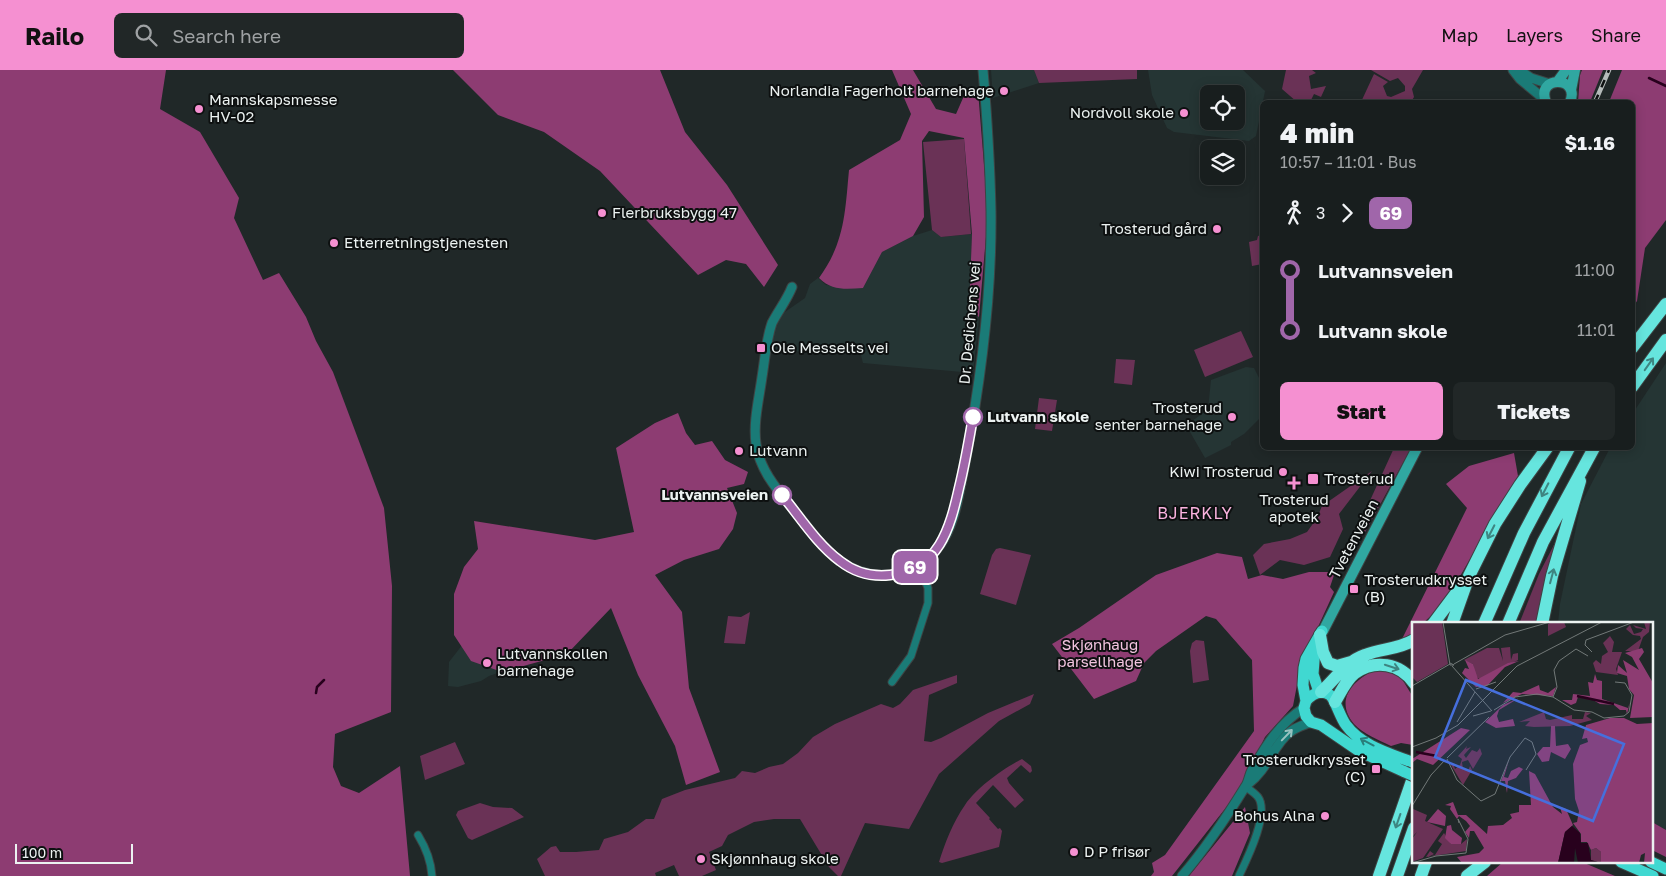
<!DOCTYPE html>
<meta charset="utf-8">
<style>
body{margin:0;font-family:"Golos Text",sans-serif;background:#212727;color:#f1f3f6;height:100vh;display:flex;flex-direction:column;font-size:19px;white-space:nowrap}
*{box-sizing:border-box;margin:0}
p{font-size:16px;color:#9fa2a4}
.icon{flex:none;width:28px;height:28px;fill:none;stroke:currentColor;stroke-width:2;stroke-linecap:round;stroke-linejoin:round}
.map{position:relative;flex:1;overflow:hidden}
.details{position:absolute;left:1260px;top:30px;width:375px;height:350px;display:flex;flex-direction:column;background:#181e1e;border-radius:8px;box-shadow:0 2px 12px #0003,0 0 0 1px #363c3c}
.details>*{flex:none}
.badge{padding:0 10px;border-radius:8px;font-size:18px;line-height:32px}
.fabs{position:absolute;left:1200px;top:15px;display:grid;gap:10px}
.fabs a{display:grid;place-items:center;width:45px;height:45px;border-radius:8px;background:#181e1e;box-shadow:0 2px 12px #0003,0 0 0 1px #363c3c;font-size:25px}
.scale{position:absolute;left:15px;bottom:12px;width:118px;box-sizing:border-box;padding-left:5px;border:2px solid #ecf2f1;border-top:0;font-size:14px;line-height:18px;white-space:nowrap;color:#ecf2f1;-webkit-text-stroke:4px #0d1010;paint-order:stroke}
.map>.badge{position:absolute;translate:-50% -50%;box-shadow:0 0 0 2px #fff}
.legs{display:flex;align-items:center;gap:8px;height:55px;padding:0 20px;font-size:16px}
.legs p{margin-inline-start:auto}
.headline{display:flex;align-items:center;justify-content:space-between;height:85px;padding:0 20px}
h1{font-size:28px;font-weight:800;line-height:38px}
.primary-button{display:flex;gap:10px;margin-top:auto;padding:10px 20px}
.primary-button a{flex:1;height:58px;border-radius:8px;background:#f590d1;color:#111;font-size:20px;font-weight:800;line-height:58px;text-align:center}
.primary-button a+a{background:#212727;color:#f1f3f6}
ul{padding:0 20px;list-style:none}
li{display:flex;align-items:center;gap:18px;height:60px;font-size:19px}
li i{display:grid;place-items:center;width:8px;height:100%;margin:0 6px;background:currentColor}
li i::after{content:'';width:12px;height:12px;margin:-6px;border:4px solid;border-radius:50%;background:#181e1e}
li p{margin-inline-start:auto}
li:first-child i{background:linear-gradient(#0000 50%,currentColor 0)}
li:last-child i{background:linear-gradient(currentColor 50%,#0000 0)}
header{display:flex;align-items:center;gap:30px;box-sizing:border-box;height:70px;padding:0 25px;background:#f590d1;color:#111}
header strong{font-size:24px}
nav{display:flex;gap:28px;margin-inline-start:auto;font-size:18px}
.search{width:350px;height:45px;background:#212727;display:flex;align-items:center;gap:12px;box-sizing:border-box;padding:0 18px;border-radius:8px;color:#9fa2a4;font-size:19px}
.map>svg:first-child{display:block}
.built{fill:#253534;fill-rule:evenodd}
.green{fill:#6a3256}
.forest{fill:#8d3c72}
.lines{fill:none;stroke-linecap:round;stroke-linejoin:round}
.stream{stroke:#28011d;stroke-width:2.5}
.minor-casing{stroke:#3d4444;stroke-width:9}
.tertiary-casing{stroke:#3d4444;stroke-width:11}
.secondary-casing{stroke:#3d4444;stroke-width:12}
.trunk-casing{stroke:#3d4444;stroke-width:13}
.motorway-casing{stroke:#3d4444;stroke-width:14}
.minor{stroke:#1a7b77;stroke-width:7}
.tertiary{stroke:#1a7b77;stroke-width:9}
.secondary{stroke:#30a7a1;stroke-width:10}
.trunk{stroke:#40d8d1;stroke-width:11}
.motorway{stroke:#66e5de;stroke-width:12}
.rail-casing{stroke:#b5bbba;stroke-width:4.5}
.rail{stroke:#0d1010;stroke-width:2.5;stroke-dasharray:8;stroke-linecap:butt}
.trunk-bridge-casing{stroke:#3d4444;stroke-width:13;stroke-linecap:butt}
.trunk-bridge{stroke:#40d8d1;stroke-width:11}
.oneway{stroke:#3e8581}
.oneway2{stroke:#98c2c0}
.oneway3{stroke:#297e7a}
.line-1-casing{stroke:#fff;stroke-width:11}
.line-1{stroke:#a066aa;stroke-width:8}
.poi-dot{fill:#f590d1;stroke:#0d1010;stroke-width:2}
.stop-1-dot{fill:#fff;stroke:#a066aa;stroke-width:2.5}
.labels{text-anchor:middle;stroke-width:4;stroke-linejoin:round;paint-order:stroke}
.poi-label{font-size:15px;fill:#ecf2f1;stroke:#0d1010;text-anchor:start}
.street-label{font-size:15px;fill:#ecf2f1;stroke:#0d1010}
.stop-label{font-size:15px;font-weight:bold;fill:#ecf2f1;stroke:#0d1010;text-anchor:start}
.park-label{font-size:15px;fill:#f3c4e0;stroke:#0d1010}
.neighbourhood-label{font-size:16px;letter-spacing:1px;fill:#fbb3df;stroke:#0d1010}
.inset-river{fill:none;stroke:#28011d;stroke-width:2.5}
.inset-road{fill:none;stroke:#727978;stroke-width:1}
.view{fill:#466fdd;fill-opacity:0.15;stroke:#466fdd;stroke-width:2.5}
.inset-edge{fill:none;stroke:#ecf2f1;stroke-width:2.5}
</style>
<header>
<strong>Railo</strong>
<div class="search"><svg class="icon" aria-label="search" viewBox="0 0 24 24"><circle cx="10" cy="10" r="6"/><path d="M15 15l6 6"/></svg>Search here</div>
<nav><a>Map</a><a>Layers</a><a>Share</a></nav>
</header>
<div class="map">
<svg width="1666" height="806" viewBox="0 0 1666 806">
<rect width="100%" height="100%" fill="#202828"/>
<path class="built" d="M991,0h43l5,13 -46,15z
M1148,0h95l22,21 -9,45 -7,5 -75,-9 -7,-4 -15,-33zM1209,24h27v27h-27z
M932,160l10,7 30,-3 -3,76 10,7 -6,56 -110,-10 -4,-16 -49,5 -40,-2 3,-19 9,-17 23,-16 5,-14 8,-6 8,7 37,3 19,-36 31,-16z
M1666,293v467l-14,-8v-198h-94l2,-20 21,-100 29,-56h22l1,-35z
M1246,297l8,1 8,16v32l-18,18 -13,8v3l-26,13 -19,-33 22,-15 3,-30z
M463,574l64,19 -38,13 -8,5 -23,6 -10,-1 1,-24z"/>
<path class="green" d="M1034,0h103v9l-98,4z
M1286,0h26l4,3 -7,3 2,13 15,-3 -5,11 -7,-3 -4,8h-13l-15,-13z
M1371,0h52l-11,19 2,8 -3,5h-50l13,-28 14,8 -5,4 4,10 4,1 14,-6v-5l-7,-8 -8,3z
M964,69l7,95 -30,3 -9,-7 -9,-88z
M1262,165v29l-10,2 -3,-24 8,-2 1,-4z
M1241,261l12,26 -48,20 -11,-27z
M1116,289l19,1 -3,25 -18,-2z
M1039,328l18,2 -5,31 -17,-2z
M1394,378h17l-48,88 -6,-7z
M1372,401l-33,43 4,15 -13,28 -26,8 -24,-5 -20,15 -7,-20 11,-11 26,-5 17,-7 10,-14 5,-12z
M1561,461l-21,92 -21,1 20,-50z
M1000,478l31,7 -15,50 -36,-11 12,-39 4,-6z
M750,542l-5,32 -21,-1 4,-27 13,1z
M1196,570l8,1 5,39 -16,3 -3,-32 2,-8z
M957,605v8l-28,12 -5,46 7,1 10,-4 47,-25 46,-19 -4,10 -31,17 -60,53 -30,55 -44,-6 -24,53h-3l-9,-9 -29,-48h-26l-20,3 -26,13 -6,11 -13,6 7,18 -14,6h-23l-5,-11 -19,8 1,3h-111l-8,-17 14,-12 5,-1 4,6h16l23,-2 5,-11 24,-7 18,-13h8l8,-20 23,-9 50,-12 7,-7 13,2 14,-6 14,-3 15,-11 15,-16 22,-13 46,-20 12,4 7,-4 13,-14z
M455,672l10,22 -40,16 -5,-24z
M1022,689l9,7 1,5 -2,2 -9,-8 -14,13 2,5 15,17 -9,8 -22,-23 -17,18 14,15 -1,1 9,10 2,-1 2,3 -3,16 -57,16 -3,-1c6,-19 14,-40 26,-57 11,-17 39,-37 57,-46z
M480,733l13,4 19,1 12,9 -52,23 -4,-2 -12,-23 2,-4z"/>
<path class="forest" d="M0,0h166l-6,39 40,23 39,66 -5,20 29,62 16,-7 27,44 10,24 17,31 51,136 8,78 -1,126 -56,22 -2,33 8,19 18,7 41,-27 10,110h-410z
M453,0h207l25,62 42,53 51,80 -14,22 -18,-23 -20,-4 -28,15 -98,-104 -56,-39 -46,-17z
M892,0h21l23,39 20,5 11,-25 11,2 10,123 -9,103 -10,-7 3,-76 -8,-96 -35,-7 -7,10 2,76 -11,19 -31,16 -19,36c-17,1 -31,3 -44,-10 26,-36 26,-66 30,-108l51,-30 11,-26z
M1582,0h21l-13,32h-12l2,-27z
M1622,0h44v150l-21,28 -8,53 -4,6 -1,-205h-23z
M678,343l8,20 9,12 17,-4 13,19 23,12 -4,12 -17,4 10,25 -4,16 -14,20 -35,11 -29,15 27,37 7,76 31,84 -34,13 -11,-39 -37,-71 -27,-67 -44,46 -65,18 -31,-11 -17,-26v-41l10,-27 14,-18 -4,-28 121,19 39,-8 -18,-84 39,-25z
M1514,383l4,23 -74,128 -21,19 -9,1 -1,8 -5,5 -6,2 65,-131 -21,-24 23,-18z
M1217,483l25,4 6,22 14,-4 21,4 26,-7h26l-5,15 4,5 -33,72 -8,42 -28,31 -26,54 -63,80 -4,5h-21l3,-4 -2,-9 13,-8 89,-124 -2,-71 -36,-41 -10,-3 -50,35 -12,12 -8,18 -42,18 -42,-55 27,-16 77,-53z
M1375,600l15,1 12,8 11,18v48l-12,-2 -10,3c-12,-6 -28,-12 -37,-22 -20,-24 -1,-44 21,-54z
M1245,737l5,26 -18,43h-43z
M1652,752l14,8v27l-14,-7z
M1503,792h79l33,14h-128z"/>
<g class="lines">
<path class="stream" d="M1649,8l17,8
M316,623l1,-6 7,-7"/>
<g class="minor-casing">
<path id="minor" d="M892,612l19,-26 17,-53v-15l-9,-23
M418,765c8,13 13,25 14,41
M1239,806c8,-17 31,-63 19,-79 -3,-4 -8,-7 -12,-10"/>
</g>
<g class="tertiary-casing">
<path id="tertiary" d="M1513,0l7,9 24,20
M1519,0l12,8 19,6
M792,217c-5,13 -14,24 -20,36 -6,17 -7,36 -10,54 -3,22 -9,45 -6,67 4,28 24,49 41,70 13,16 26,35 43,47 30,22 73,18 97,-12 19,-23 22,-58 28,-86 16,-83 27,-168 26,-252 -1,-47 -4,-94 -8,-141
M1248,714c20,-15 25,-39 42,-52 6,-5 14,-7 21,-10
M1182,806c24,-28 44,-58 63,-89 4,-5 4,-12 7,-17 14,-25 28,-47 52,-62"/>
</g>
<g class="secondary-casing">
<path id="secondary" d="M1558,11l8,-11
M1571,20l4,-20
M1546,32c-11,-27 35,-26 24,0
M1323,561l94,-183"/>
</g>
<g class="trunk-casing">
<path id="trunk" d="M1322,561l-16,28 -2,9 -1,17 3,16 -2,7 2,8 5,6 10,3 38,26 46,21
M1315,578l-2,26 6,18
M1306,631c6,-7 15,-12 24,-6 5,4 10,22 16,30 15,21 45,29 68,38
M1621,792l32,14
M1651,792l15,7"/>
</g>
<g class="motorway-casing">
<path id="motorway" d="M1632,278l34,-44
M1632,317l34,-47
M1433,554l27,-36
M1452,554l17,-48 26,-52 25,-39 27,-37
M1484,554l40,-91 45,-85
M1508,554l35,-82 51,-94
M1542,554l10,-48 28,-95
M1320,565l3,17 5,11 9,3 14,-4
M1321,622c14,-13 26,-31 44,-37 17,-7 32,-5 49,-15
M1335,632c6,-10 11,-22 20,-29 20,-14 45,-10 59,10
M1379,806l35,-101
M1397,806l17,-48
M1421,806l5,-14
M1467,806l18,-14"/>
</g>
<use href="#minor" class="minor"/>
<use href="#tertiary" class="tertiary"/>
<use href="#secondary" class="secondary"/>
<use href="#trunk" class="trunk"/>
<use href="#motorway" class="motorway"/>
<g class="rail-casing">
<path id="rail" d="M1595,32l14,-32"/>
</g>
<use href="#rail" class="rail"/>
<g class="trunk-bridge-casing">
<path id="trunk-bridge" d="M1405,702l9,4"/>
</g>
<use href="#trunk-bridge" class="trunk-bridge"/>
</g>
<defs><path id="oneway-shaft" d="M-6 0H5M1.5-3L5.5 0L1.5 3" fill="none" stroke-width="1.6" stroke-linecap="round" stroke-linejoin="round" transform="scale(1.25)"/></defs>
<g class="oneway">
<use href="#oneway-shaft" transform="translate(1649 294) rotate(-55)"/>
<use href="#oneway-shaft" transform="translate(1545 420) rotate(117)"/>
<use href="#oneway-shaft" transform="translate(1491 462) rotate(117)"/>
<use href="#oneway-shaft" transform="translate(1552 506) rotate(-75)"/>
<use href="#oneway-shaft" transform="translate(1392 597) rotate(18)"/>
<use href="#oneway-shaft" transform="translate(1398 751) rotate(109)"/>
</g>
<use class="oneway2" href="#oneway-shaft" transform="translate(1287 665) rotate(-46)"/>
<use class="oneway3" href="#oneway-shaft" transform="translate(1367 672) rotate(-152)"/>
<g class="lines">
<g class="line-1-casing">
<path id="line-1" d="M782,425c18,22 35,49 58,66 14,11 32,16 50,14 49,-5 60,-47 69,-87 6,-24 10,-48 14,-71"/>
</g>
<use href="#line-1" class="line-1"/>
</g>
<g class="poi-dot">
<circle cx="1004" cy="21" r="5"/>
<circle cx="199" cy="39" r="5"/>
<circle cx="1184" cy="43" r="5"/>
<circle cx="602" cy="143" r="5"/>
<circle cx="1217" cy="159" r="5"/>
<circle cx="334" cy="173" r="5"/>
<rect x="756" y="273" width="10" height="10" rx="2.5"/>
<circle cx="1232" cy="347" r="5"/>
<circle cx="739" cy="381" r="5"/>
<circle cx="1283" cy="402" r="5"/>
<rect x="1307" y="403" width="12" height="12" rx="2.5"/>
<path d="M1291.5 405.5h5v5h5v5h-5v5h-5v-5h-5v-5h5z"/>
<rect x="1349" y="514" width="10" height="10" rx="2.5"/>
<circle cx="487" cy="593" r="5"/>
<rect x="1371" y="694" width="10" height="10" rx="2.5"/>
<circle cx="1325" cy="746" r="5"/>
<circle cx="1074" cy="782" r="5"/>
<circle cx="701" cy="789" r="5"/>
</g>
<g class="stop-1-dot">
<circle cx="973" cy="347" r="9"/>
<circle cx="782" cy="425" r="9"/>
</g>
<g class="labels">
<g class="poi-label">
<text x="994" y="26" text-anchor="end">Norlandia Fagerholt barnehage</text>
<text x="209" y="35">Mannskapsmesse<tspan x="209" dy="17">HV-02</tspan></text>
<text x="1174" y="48" text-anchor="end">Nordvoll skole</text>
<text x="612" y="148">Flerbruksbygg 47</text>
<text x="1207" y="164" text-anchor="end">Trosterud gård</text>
<text x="344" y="178">Etterretningstjenesten</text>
<text x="771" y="283">Ole Messelts vei</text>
<text x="1222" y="343" text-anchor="end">Trosterud<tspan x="1222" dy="17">senter barnehage</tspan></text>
<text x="749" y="386">Lutvann</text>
<text x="1273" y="407" text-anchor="end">Kiwi Trosterud</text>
<text x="1324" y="414">Trosterud</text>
<text x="1294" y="435" text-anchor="middle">Trosterud<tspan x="1294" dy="17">apotek</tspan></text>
<text x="1364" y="515">Trosterudkrysset<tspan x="1364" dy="17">(B)</tspan></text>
<text x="497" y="589">Lutvannskollen<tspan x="497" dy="17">barnehage</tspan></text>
<text x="1366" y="695" text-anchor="end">Trosterudkrysset<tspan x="1366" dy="17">(C)</tspan></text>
<text x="1315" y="751" text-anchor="end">Bohus Alna</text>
<text x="1084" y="787">D P frisør</text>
<text x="711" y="794">Skjønnhaug skole</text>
</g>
<g class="street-label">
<text transform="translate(970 253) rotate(-85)" y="5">Dr. Dedichens vei</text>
<text transform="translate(1354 469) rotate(-62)" y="5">Tvetenveien</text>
</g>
<g class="stop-label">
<text x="987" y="352">Lutvann skole</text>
<text x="768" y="430" text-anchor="end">Lutvannsveien</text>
</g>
<g class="park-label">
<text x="1100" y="580">Skjønhaug<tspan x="1100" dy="17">parsellhage</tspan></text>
</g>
<g class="neighbourhood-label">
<text x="1195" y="449">BJERKLY</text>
</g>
</g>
<g transform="translate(1412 552)">
<rect width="241" height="241" fill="#202828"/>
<path d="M0,0h30l6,42 -31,18 -5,-5zM140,0h12l2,5 -18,9v-12zM232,0h6l-1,10 -6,5 -5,14h-13l16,-12 -1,-3 -7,-1 -7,-6 4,-4 4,9 7,-2 2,-3 -7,-1 -3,-3 13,4zM198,14l4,6 -2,10h10l-6,17 2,6 -22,-3 -3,-9 3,-3 5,4 1,-8 6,-4 -5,-9zM98,25l1,13 2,-6 5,-1v7l-37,19 -6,-2 -2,-13 -9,-4 23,-12h12l4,13 -2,-13zM132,90l2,7 4,1 22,-5v4h11l2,-7 6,1 -5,3 6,4 -22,6 -36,1 -9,-1 5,-5 -11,1zM55,124l-1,3 5,-2 -7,8 2,3 6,-8 5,2 3,-4 2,6 -9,15 -5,-9 -6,2 1,7 5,2 2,-5 2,4 -9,15 -12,-20 2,-2 2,6 5,-4 2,-6 -4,-3zM1,187l14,6 -2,6 18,8 -20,29 -11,4v-23l5,-7 -5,5zM32,211l7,11h10l6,-5 -1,12 -40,6 4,-6 4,3 -6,3 7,-2 7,-11 -4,-3zM184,226l5,4v11l-10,-3v-10z" fill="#6a3256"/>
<path d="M230,26l2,4 -5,7 14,24v34l-23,1 4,-23 -5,-6 -2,-13 -10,-3 1,-8 9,8 -4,-13 16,10 -7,-13 -7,-4zM53,38l8,4 5,15 30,-16 11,-2 -14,6 -18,19 -11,1 -14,-14 3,-5 4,1zM183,52l2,6 5,1v18l26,9 2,-6 -3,12 -1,-4h-6l-6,-5 -14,-1 -7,-4 -15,-3 -2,6 -5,2 -9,-5h10l1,-6 17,2 -2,-14 5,1zM127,63l1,5 8,3 8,-6 -3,9 -31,-2 -19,9 10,-11 8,1zM107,76l-20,12 -2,6 2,6 14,-3 2,7 -19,2 -11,-6 18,-17zM198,96h14l13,6 16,-1v140h-9l1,-10 -4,2 -2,8h-38v-11l-5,-4 -5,2 -4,-8h-6v-8l-8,-11 4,-1 2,-11 -4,-12 -2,-35 7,-19 8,-3 -1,-4 -5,1 4,-14zM139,104h4l1,20 12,-2 3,5 -6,10 -14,-7 -2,9 -7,1 -5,-8 6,-7h7zM49,106l9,2 -37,35 -16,-6 -5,4v-4zM97,138l-5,17 4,1 3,-7 8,-4 4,2 -7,9 -8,3 -1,12 -2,-12h-4zM117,149l6,3 18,33 9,7 -2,-7 6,2 7,16 -8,7 -7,31h-96l-5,-6 22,-4 5,-5 -10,-17h-4l-1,7 -4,-6 5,-6 -4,-5 -7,-5 -2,3 -7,-10 1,-3 -6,-1 8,-3 5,13h8l21,19 1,-8 15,-1 9,-7 -2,-4 9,-2v-7h12zM26,187l8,7 -1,10 -18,-4zM39,203l1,5 10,8 -1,6h-10l-6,-6 2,-12z" fill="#8d3c72"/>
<path d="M160,204l8,7 1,10h7l3,17 10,3h-23l-3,-15 -1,15h-16l7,-31z" fill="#28011d"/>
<path class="inset-river" d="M165,74l37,8M4,130l21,4"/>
<path class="inset-road" d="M31,0l7,43h4l-4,-2M180,30l-7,-7 1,-5 48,-18M42,42l51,-29 45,-13M40,44l40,45M0,64l38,-22M64,67l20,-7M141,75l4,-10 -3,-17 5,-9 17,-12 12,7M82,88l21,-13 22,-3 16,3 21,13 18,2 12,6 20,-2 5,-4 3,-17 -7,-12 -10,-1M61,94l18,-5M45,100l18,-30M0,125l24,-9 22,-13 59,-59 85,-44M35,136l42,-41M35,137l10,21 24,21 14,-7 15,-37 15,-19 7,4 4,12 -10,16M0,184l19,-31 14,-15M0,241l24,-7 30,-3 2,-14 -10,-20 1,4"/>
<path class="view" d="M54,58l158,64 -31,77 -158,-64z"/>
<rect width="241" height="241" class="inset-edge"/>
</g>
</svg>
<div class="fabs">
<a><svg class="icon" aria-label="locate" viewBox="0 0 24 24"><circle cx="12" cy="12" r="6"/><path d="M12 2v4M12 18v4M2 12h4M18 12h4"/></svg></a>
<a><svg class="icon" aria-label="layers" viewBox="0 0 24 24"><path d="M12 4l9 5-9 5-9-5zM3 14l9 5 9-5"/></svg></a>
</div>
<div class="scale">100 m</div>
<b class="badge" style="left:915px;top:497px;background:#a066aa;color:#fff">69</b>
<section class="details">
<div class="headline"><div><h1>4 min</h1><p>10:57 – 11:01 · Bus</p></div><b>$1.16</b></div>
<div class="legs"><svg class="icon" aria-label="walk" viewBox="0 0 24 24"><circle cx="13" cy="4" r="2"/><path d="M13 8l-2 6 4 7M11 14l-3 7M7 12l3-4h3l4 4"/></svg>3<svg class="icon" aria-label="forward" viewBox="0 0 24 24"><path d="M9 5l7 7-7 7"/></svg><b class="badge" style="background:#a066aa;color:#fff">69</b></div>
<ul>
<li><i style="color:#a066aa"></i><b>Lutvannsveien</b><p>11:00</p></li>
<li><i style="color:#a066aa"></i><b>Lutvann skole</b><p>11:01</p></li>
</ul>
<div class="primary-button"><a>Start</a><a>Tickets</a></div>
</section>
</div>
